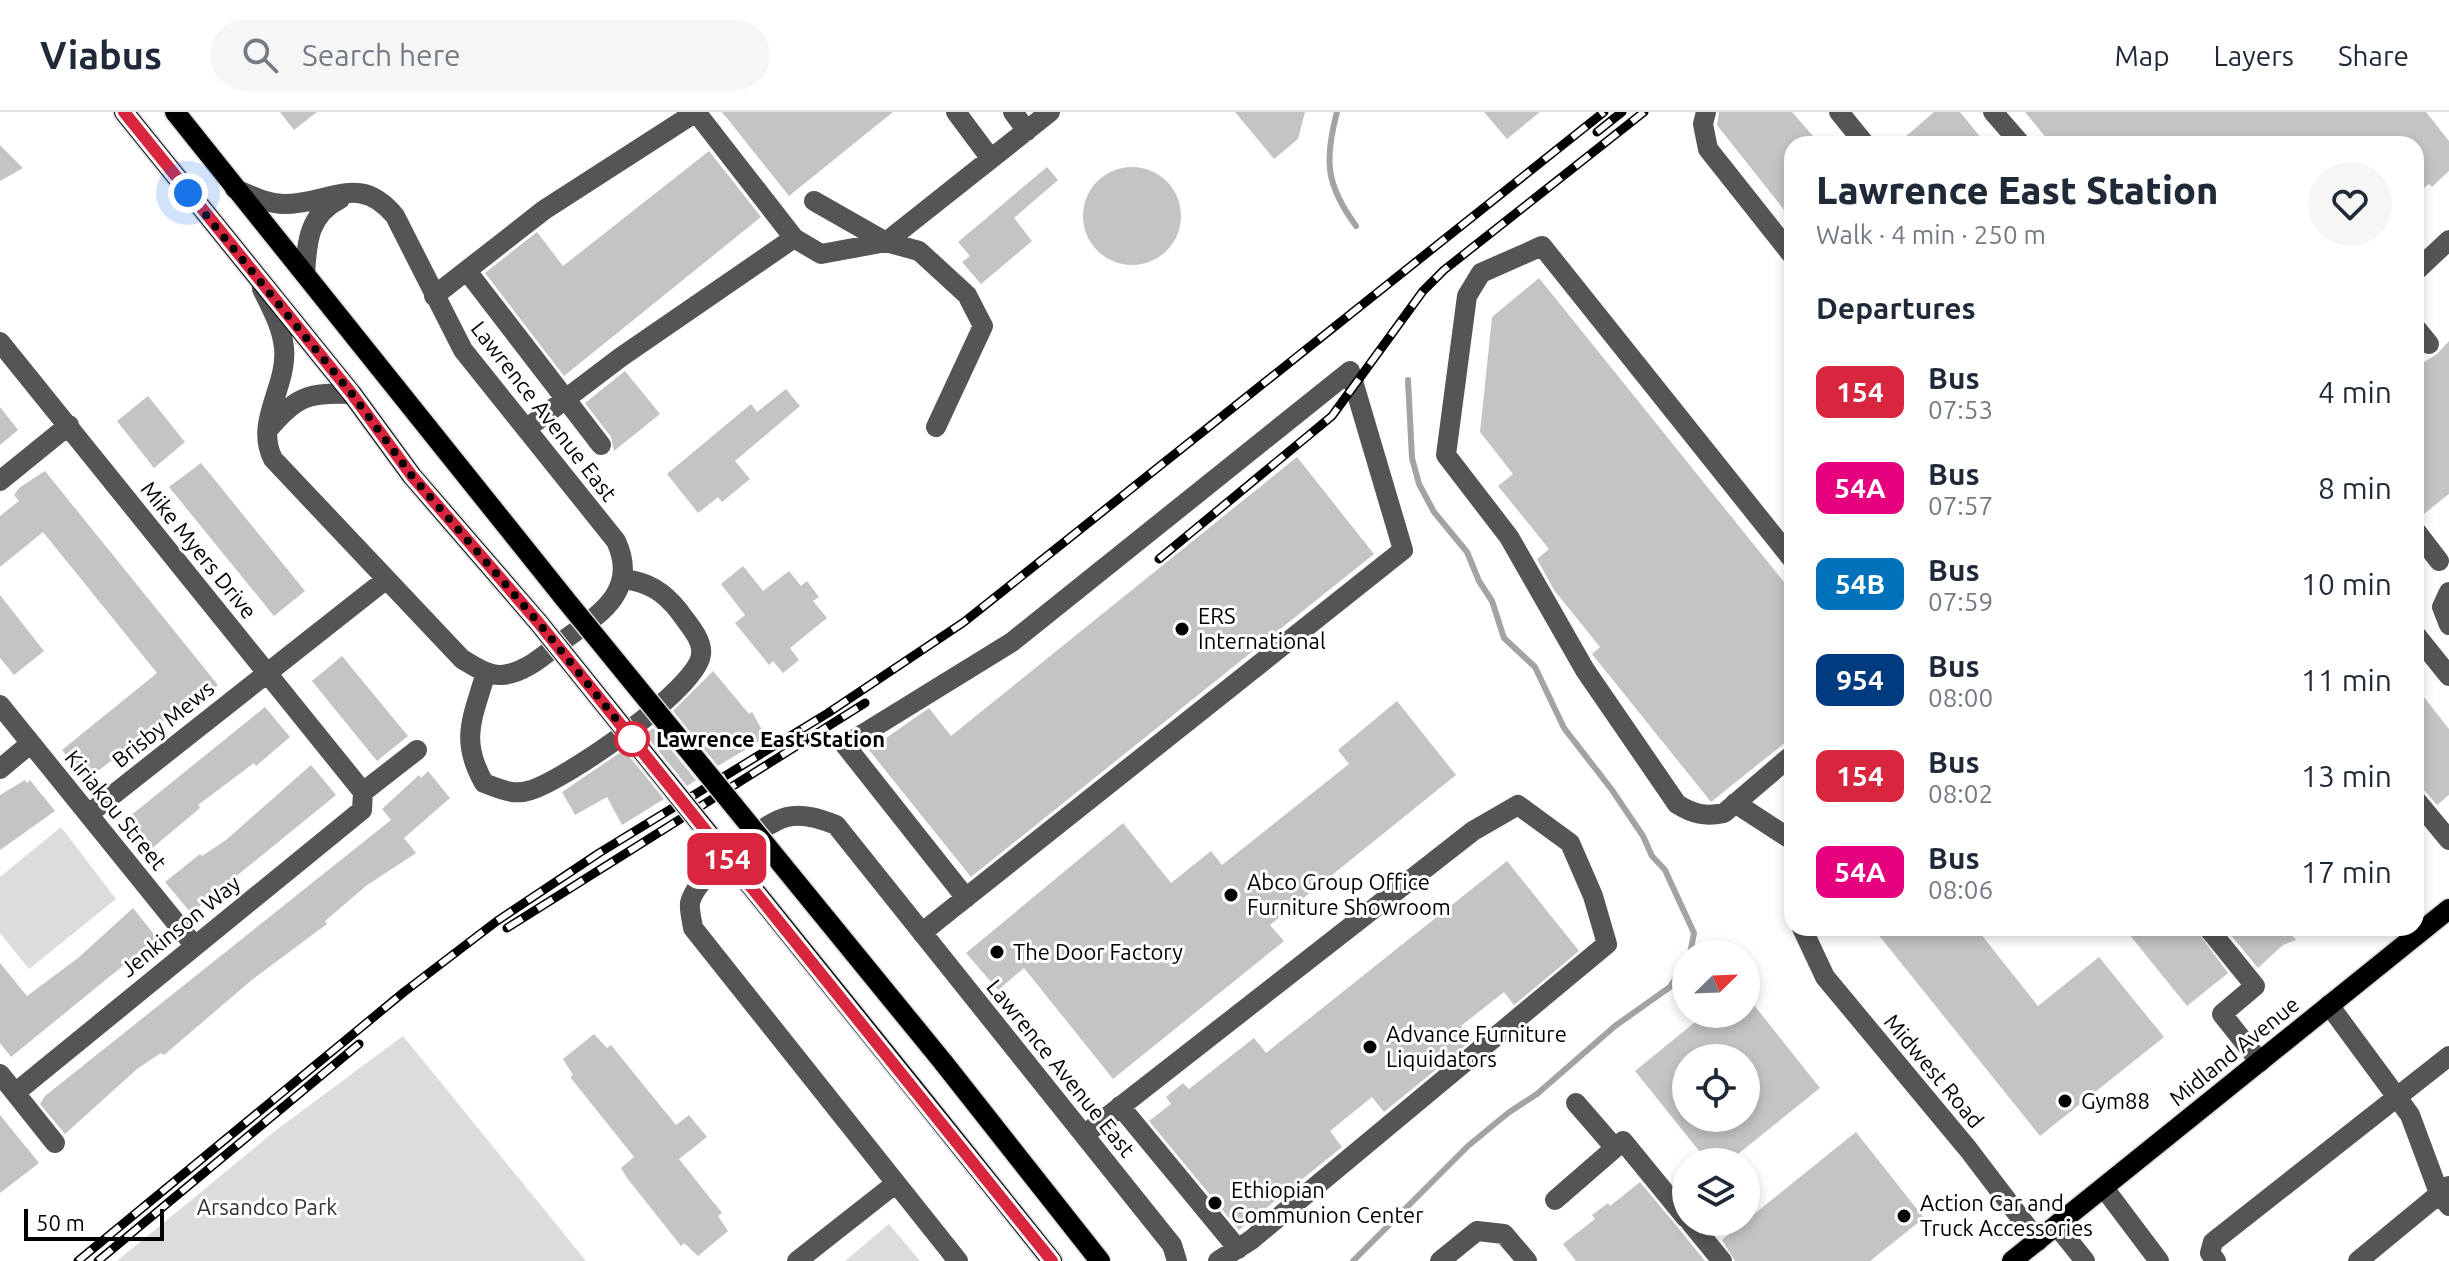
<!DOCTYPE html>
<meta charset="utf-8">
<style>
body{margin:0;font-family:Ubuntu,sans-serif;background:#f6f6f7;color:#1f2937;height:100vh;display:flex;flex-direction:column;font-size:30px;white-space:nowrap}
*{box-sizing:border-box;margin:0}
p{font-size:26px;color:#747a83}
.icon{flex:none;width:44px;height:44px;fill:none;stroke:currentColor;stroke-width:2;stroke-linecap:round;stroke-linejoin:round}
.map{position:relative;flex:1;overflow:hidden}
.panel{position:absolute;left:1784px;top:24px;width:640px;height:800px;display:flex;flex-direction:column;background:#fff;border-radius:24px;box-shadow:0 4px 12px #0003}
.panel>*{flex:none}
.badge{padding:0 16px;border-radius:12px;font-size:28px;line-height:52px}
.needle{width:52px;rotate:67deg}
.buttons{position:absolute;left:1672px;top:828px;display:grid;gap:16px}
.buttons a{display:grid;place-items:center;width:88px;height:88px;border-radius:50%;background:#fff;box-shadow:0 4px 12px #0003;font-size:40px}
.scale{position:absolute;left:24px;bottom:20px;width:140px;box-sizing:border-box;padding-left:8px;border:4px solid #000;border-top:0;font-size:22px;line-height:28px;white-space:nowrap;color:#000;-webkit-text-stroke:6px #fff;paint-order:stroke}
.you{position:absolute;width:40px;height:40px;margin:-20px;border:6px solid #fff;border-radius:50%;background:#1a73e8;box-shadow:0 0 0 12px #1a73e833}
.map>.badge{position:absolute;translate:-50% -50%;box-shadow:0 0 0 4px #fff}
h2{padding:0 32px;font-size:30px;line-height:72px}
.round{display:grid;place-items:center;flex:none;width:84px;height:84px;border-radius:42px;background:#f6f6f7}
.summary{display:flex;align-items:center;justify-content:space-between;height:136px;padding:0 32px}
h1{font-size:38px;font-weight:800;line-height:60px}
ul{padding:0;list-style:none}
li{display:flex;align-items:center;gap:24px;height:96px;padding:0 32px}
li div{flex:1}
li b{display:block;font-size:30px}
li em{font-style:normal}
li .badge{min-width:88px;font-weight:700;text-align:center}
header{display:flex;align-items:center;gap:48px;box-sizing:border-box;height:112px;padding:0 40px;background:#fff;border-bottom:2px solid #e0e1e3}
header strong{font-size:38px}
nav{display:flex;gap:44px;margin-inline-start:auto;font-size:28px}
.search{width:560px;height:72px;background:#f6f6f7;display:flex;align-items:center;gap:20px;box-sizing:border-box;padding:0 28px;border-radius:44px;color:#747a83;font-size:30px}
.map>svg:first-child{display:block}
.green{fill:#dcdcdc}
.lines{fill:none;stroke-linecap:round;stroke-linejoin:round}
.stream{stroke:#a3a3a3;stroke-width:6}
.building{fill:#c4c4c4;fill-rule:evenodd}
.major-casing{stroke:#dbdbdb;stroke-width:23}
.minor{stroke:#555;stroke-width:20}
.major{stroke:#000;stroke-width:20}
.rail-casing{stroke:#000;stroke-width:9}
.rail{stroke:#fff;stroke-width:6;stroke-dasharray:18;stroke-linecap:butt}
.major-bridge-casing{stroke:#dbdbdb;stroke-width:23;stroke-linecap:butt}
.major-bridge{stroke:#000;stroke-width:20}
.line-casing{stroke:#fff;stroke-width:18}
.line{stroke:#d7263d;stroke-width:12}
.walk{stroke:#000;stroke-width:8;stroke-dasharray:0 14.4}
.poi-dot{fill:#000;stroke:#fff;stroke-width:3}
.stop-dot{fill:#fff;stroke:#d7263d;stroke-width:4}
.labels{text-anchor:middle;stroke-width:6;stroke-linejoin:round;paint-order:stroke}
.street-label{font-size:22px;fill:#000;stroke:#fff}
.poi-label{font-size:22px;fill:#000;stroke:#fff;text-anchor:start}
.stop-label{font-size:22px;font-weight:bold;fill:#000;stroke:#fff;text-anchor:start}
.park-label{font-size:22px;fill:#333;stroke:#fff}
</style>
<header>
<strong>Viabus</strong>
<div class="search"><svg class="icon" aria-label="search" viewBox="0 0 24 24"><circle cx="10" cy="10" r="6"/><path d="M15 15l6 6"/></svg>Search here</div>
<nav><a>Map</a><a>Layers</a><a>Share</a></nav>
</header>
<div class="map">
<svg width="2449" height="1149" viewBox="0 0 2449 1149">
<rect width="100%" height="100%" fill="#fff"/>
<path class="green" d="M61,715l55,72 -87,70 -29,-36v-56z
M403,924l183,225h-469l158,-130z
M889,1112l31,37h-75z"/>
<g class="lines">
<path class="stream" d="M1337,0c-13,49 -11,73 19,114
M1408,268l4,78 7,26 15,28 33,40 12,29 13,20 12,37 31,29 29,61 48,62 31,46 9,20 13,14 29,63 -4,21
M1353,1149l115,-115 40,-33 29,-19 78,-68 55,-39 16,-26"/>
</g>
<path class="building" d="M280,0h37l-23,18z
M722,0h171l-104,84z
M1235,0h70l-7,27 -24,20z
M1484,0h56l-33,27z
M1719,0h73l28,32h-28v76l-75,-95z
M1934,0h26l26,32h-89z
M2025,0h401l23,29v30l-17,16 -3,-3 -13,10v-50h-365z
M0,33l23,23 -23,13z
M709,39l52,66 -197,159 -79,-103 52,-41 26,34z
M1083 104a49 49 0 1 1 98 0a49 49 0 1 1-98 0Z
M1047,55l11,13 -44,38 18,23 -51,43 -19,-22 8,-6 -12,-14z
M1539,166l253,314v145l-81,65 -119,-148 8,-7 -46,-57 -17,-31 12,-10 -51,-63 15,-12 -33,-42 12,-115z
M2449,229v153l-25,20 -8,-10v-137l21,-13z
M625,259l35,43 -46,37 -3,-14 -26,-34z
M786,277l14,17 -65,55 15,18 -28,23 -4,-5 -20,16 -31,-39 84,-70 6,8z
M148,284l37,46 -31,26 -37,-47z
M0,295l18,23 -18,15z
M1297,345l77,97 -403,323 -102,-127 60,-42 22,28z
M201,351l104,128 -31,25 -105,-129z
M45,359l173,214 -31,26 -4,-5 -97,74 -24,-30 95,-77 -114,-141 -43,35v-51l19,-15 -5,-6 5,-7z
M743,454l20,25 26,-20 12,15 6,-5 12,16 -6,4 14,17 -37,30 9,12 -16,13 -10,-12 -4,4 -34,-42 10,-8 -24,-31z
M0,483l44,56 -30,24 -14,-17z
M342,544l66,80 -31,25 -65,-80z
M713,559l36,43 3,-2 14,25 -48,29 -45,-55z
M2416,575l33,42v66l-12,10 -12,-14 -9,-4z
M1397,589l59,74 -186,150 14,16 -171,138 -89,-111 -26,22 -32,-37 157,-130 48,60 40,-32 11,14 127,-101 -11,-14z
M265,595l25,30 -34,29 -2,-3 -56,42 2,3 -56,47 -25,-30z
M653,616l43,52 -9,6 -42,-52z
M624,638l40,49 -42,26 -15,-28 -32,18 -13,-23z
M311,653l25,30 -145,118 -26,-31 35,-28 2,2 24,-16z
M428,659l22,27 -46,40 12,15 -50,33 -41,35 2,3 -74,55 -89,76 -3,-2 -24,16 -72,65 -25,-30 5,-8 346,-276 -9,-11 37,-34 2,3z
M25,668l2,3 3,-3 25,31 -55,39v-55z
M1507,749l72,90 -65,54 -10,-13 -43,34 11,14 -88,72 -12,-15 -42,34 12,16 -103,83 -90,-109 22,-17 -5,-7 17,-14 6,6 65,-51 12,15z
M133,796l24,30 -146,119 -11,-14v-80l27,33 51,-38z
M1873,816h103l62,78 61,-49 65,80 -124,99z
M2124,816h71l33,45 -41,33z
M2225,816h62l9,12 -13,5 -25,23z
M1746,883l74,93 -92,74h-20l-73,-91 70,-57h41zM1686,946h60v60h-60z
M594,922l13,14 4,-3 65,80 13,-10 18,22 -28,22 43,54 -4,3 10,15 -30,25 -14,-13 -3,3 -54,-68 -6,-10 13,-11 -64,-80 3,-2 -10,-16z
M0,1003l39,48 -39,30z
M1856,1020l68,86 -54,43h-135l-13,-21z
M1640,1070l39,47 26,32h-129l-13,-17 32,-25 -3,-4 16,-12 2,3z"/>
<g class="lines">
<g class="major-casing">
<path id="major" d="M124,0l228,282 60,82 126,146
M175,0l390,487
M943,950l157,199
M912,974l140,175
M2012,1149l437,-352"/>
</g>
<path class="minor" d="M956,0l35,47
M1013,0l14,19
M1706,0l-3,12 5,25 84,106
M1839,0l26,32
M1993,0l28,32
M235,77c16,6 32,15 49,15 47,0 75,-32 111,12l68,134 153,191c24,51 -19,75 -55,101 -18,14 -36,31 -59,33 -14,1 -28,-9 -40,-16l-189,-200c-19,-37 15,-73 11,-111 -2,-21 -13,-41 -22,-59
M814,89l72,41 33,9 48,44 16,31 -47,101
M794,126l27,16 65,-12 164,-130
M467,159l134,174
M2416,159l33,-31
M305,162c2,-32 3,-59 35,-75
M434,184l110,-86 152,-98
M2416,216l13,16
M0,230l363,450 -1,18 -347,283
M526,317l95,-72 173,-119 -98,-126
M268,318c28,-34 41,-38 84,-36
M0,369l69,-56
M2416,419l23,30
M1792,447l-250,-313 -61,27 -14,23 -21,159 63,82 76,133 92,134c16,10 28,13 47,9l68,-58
M2449,480l-7,15 7,18
M2416,523l33,41
M486,560c-13,46 -27,67 -2,111 16,6 30,13 47,7 34,-10 168,-102 170,-136 2,-15 -14,-31 -22,-43 -16,-20 -31,-29 -56,-32
M0,593l194,240
M0,657l30,-25
M363,680l54,-42
M2416,688l33,40
M1735,691l57,37
M90,701l294,-232
M1802,816l23,49 143,172 70,92
M2208,816l47,58 -33,28 38,48
M922,821l12,-10 469,-373 -53,-179 -338,271 -167,103 121,153
M2329,893l81,110 29,78 10,13
M0,962l55,69
M1576,991l39,45
M1120,994l118,143
M1084,1023l389,-304 45,-26 52,38 23,53 14,48 -356,296 -33,21
M2104,1076l55,73
M1555,1088l68,-59 63,77
M1690,1110l32,39
M2057,1114l28,35
M797,1149l98,-77
M958,1149l-265,-333c-1,-8 -4,-18 -3,-25 5,-26 72,-80 97,-86 16,-4 34,2 49,8l336,420 5,16
M1440,1149l37,-30 27,3 23,27
M2216,1149l-6,-8 3,-11 236,-186
M2358,1149l91,-75"/>
<use href="#major" class="major"/>
<g class="rail-casing">
<path id="rail" d="M1597,20l25,-20
M1159,447l173,-143 91,-125 21,-21 200,-158
M507,816l358,-225
M78,1149l326,-269 93,-71 102,-68 229,-140 136,-91 640,-510
M98,1149l261,-217"/>
</g>
<use href="#rail" class="rail"/>
<g class="major-bridge-casing">
<path id="major-bridge" d="M565,487l378,463
M538,510l374,464"/>
</g>
<use href="#major-bridge" class="major-bridge"/>
</g>
<g class="lines">
<g class="line-casing">
<path id="line" d="M124,0l228,282 60,82 126,146 514,639"/>
</g>
<use href="#line" class="line"/>
<path class="walk" d="M188,81l164,201 60,82 126,146 94,117"/>
</g>
<g class="poi-dot">
<circle cx="1182" cy="517" r="8"/>
<circle cx="1231" cy="783" r="8"/>
<circle cx="997" cy="840" r="8"/>
<circle cx="1370" cy="935" r="8"/>
<circle cx="2065" cy="989" r="8"/>
<circle cx="1215" cy="1091" r="8"/>
<circle cx="1904" cy="1104" r="8"/>
</g>
<circle class="stop-dot" cx="632" cy="627" r="16"/>
<g class="labels">
<g class="street-label">
<text transform="translate(544 299) rotate(52)" y="8">Lawrence Avenue East</text>
<text transform="translate(199 438) rotate(51)" y="8">Mike Myers Drive</text>
<text transform="translate(163 612) rotate(-39)" y="8">Brisby Mews</text>
<text transform="translate(116 698) rotate(51)" y="8">Kiriakou Street</text>
<text transform="translate(180 814) rotate(-39)" y="8">Jenkinson Way</text>
<text transform="translate(2234 939) rotate(-39)" y="8">Midland Avenue</text>
<text transform="translate(1061 956) rotate(51)" y="8">Lawrence Avenue East</text>
<text transform="translate(1934 959) rotate(50)" y="8">Midwest Road</text>
</g>
<g class="poi-label">
<text x="1198" y="512">ERS<tspan x="1198" dy="25">International</tspan></text>
<text x="1247" y="778">Abco Group Office<tspan x="1247" dy="25">Furniture Showroom</tspan></text>
<text x="1013" y="848">The Door Factory</text>
<text x="1386" y="930">Advance Furniture<tspan x="1386" dy="25">Liquidators</tspan></text>
<text x="2081" y="997">Gym88</text>
<text x="1231" y="1086">Ethiopian<tspan x="1231" dy="25">Communion Center</tspan></text>
<text x="1920" y="1099">Action Car and<tspan x="1920" dy="25">Truck Accessories</tspan></text>
</g>
<g class="stop-label">
<text x="656" y="635">Lawrence East Station</text>
</g>
<g class="park-label">
<text x="267" y="1103">Arsandco Park</text>
</g>
</g>
</svg>
<div class="buttons">
<a><svg class="needle" viewBox="-14 -14 28 28"><path d="M0-13l5 13h-10z" fill="#e53935"/><path d="M0 13l5-13h-10z" fill="#747a83"/></svg></a>
<a><svg class="icon" aria-label="locate" viewBox="0 0 24 24"><circle cx="12" cy="12" r="6"/><path d="M12 2v4M12 18v4M2 12h4M18 12h4"/></svg></a>
<a><svg class="icon" aria-label="layers" viewBox="0 0 24 24"><path d="M12 4l9 5-9 5-9-5zM3 14l9 5 9-5"/></svg></a>
</div>
<div class="scale">50 m</div>
<div class="you" style="left:188px;top:81px"></div>
<b class="badge" style="left:727px;top:747px;background:#d7263d;color:#fff">154</b>
<section class="panel">
<div class="summary"><div><h1>Lawrence East Station</h1><p>Walk · 4 min · 250 m</p></div><a class="round"><svg class="icon" aria-label="heart" viewBox="0 0 24 24"><path d="M12 20l-8-8c-3-5 5-10 8-4 3-6 11-1 8 4z"/></svg></a></div>
<h2>Departures</h2>
<ul>
<li><span class="badge" style="background:#d7263d;color:#fff">154</span><div><b>Bus</b><p>07:53</p></div><em>4 min</em></li>
<li><span class="badge" style="background:#e6007e;color:#fff">54A</span><div><b>Bus</b><p>07:57</p></div><em>8 min</em></li>
<li><span class="badge" style="background:#0072bc;color:#fff">54B</span><div><b>Bus</b><p>07:59</p></div><em>10 min</em></li>
<li><span class="badge" style="background:#003b80;color:#fff">954</span><div><b>Bus</b><p>08:00</p></div><em>11 min</em></li>
<li><span class="badge" style="background:#d7263d;color:#fff">154</span><div><b>Bus</b><p>08:02</p></div><em>13 min</em></li>
<li><span class="badge" style="background:#e6007e;color:#fff">54A</span><div><b>Bus</b><p>08:06</p></div><em>17 min</em></li>
</ul>
</section>
</div>
